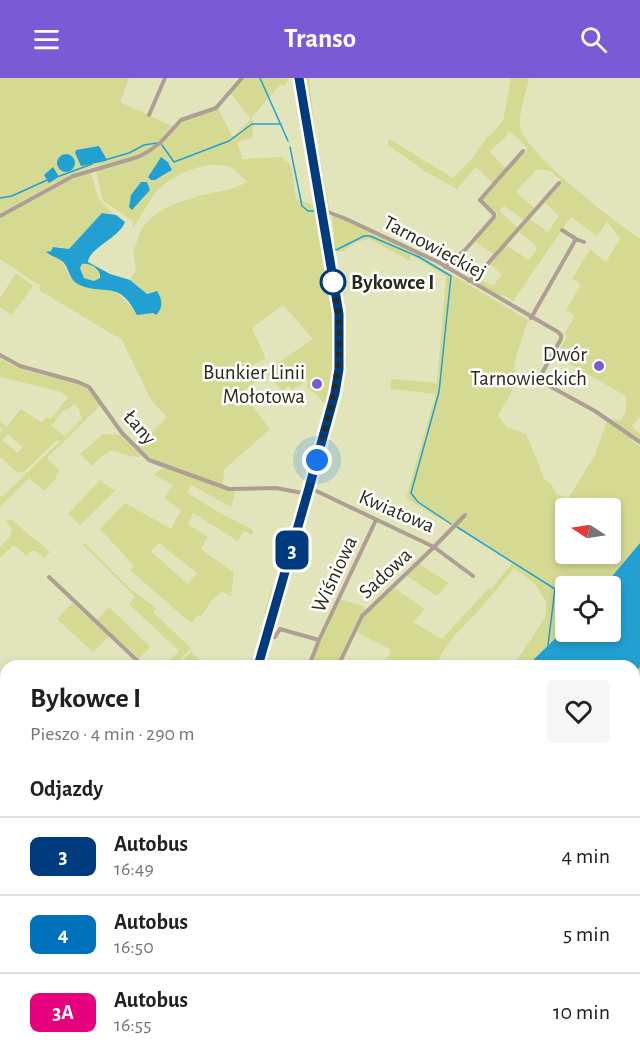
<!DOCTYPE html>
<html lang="pl">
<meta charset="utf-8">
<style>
body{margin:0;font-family:"Alegreya Sans",sans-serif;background:#f6f6f6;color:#202124;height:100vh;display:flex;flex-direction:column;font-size:22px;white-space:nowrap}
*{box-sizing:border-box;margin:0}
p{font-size:20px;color:#757577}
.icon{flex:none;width:33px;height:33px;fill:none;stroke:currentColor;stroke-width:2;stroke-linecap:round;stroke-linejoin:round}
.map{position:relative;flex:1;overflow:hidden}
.panel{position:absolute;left:0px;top:582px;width:640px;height:402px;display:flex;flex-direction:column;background:#fff;border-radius:18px 18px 0 0;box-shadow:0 3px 9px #0003}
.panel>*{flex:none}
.badge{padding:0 12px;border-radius:9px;font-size:21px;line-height:39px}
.needle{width:39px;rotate:282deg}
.fabs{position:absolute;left:555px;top:420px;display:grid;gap:12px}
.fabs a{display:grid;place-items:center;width:66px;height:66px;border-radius:6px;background:#fff;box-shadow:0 3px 9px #0003;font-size:30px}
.you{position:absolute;width:30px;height:30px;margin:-15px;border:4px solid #fff;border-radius:50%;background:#1a73e8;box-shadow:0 0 0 9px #1a73e833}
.map>.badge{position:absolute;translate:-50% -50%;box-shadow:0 0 0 3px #fff}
h2{padding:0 30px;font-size:22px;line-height:54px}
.round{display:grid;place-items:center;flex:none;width:63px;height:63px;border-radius:6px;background:#f6f6f6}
.overview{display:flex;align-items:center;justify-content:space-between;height:102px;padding:0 30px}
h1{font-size:28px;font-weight:700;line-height:45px}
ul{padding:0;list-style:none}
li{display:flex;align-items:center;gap:18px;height:78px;padding:0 30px;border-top:2px solid #e0e0e0}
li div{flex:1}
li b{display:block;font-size:22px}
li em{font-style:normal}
li .badge{min-width:66px;font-weight:700;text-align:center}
header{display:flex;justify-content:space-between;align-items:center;height:78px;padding:0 30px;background:#7b5bd5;color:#fff;font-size:27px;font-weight:700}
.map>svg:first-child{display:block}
.green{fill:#d5da93;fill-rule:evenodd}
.water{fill:#23a0d2;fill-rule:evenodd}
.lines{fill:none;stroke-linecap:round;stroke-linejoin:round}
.stream{stroke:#23a0d2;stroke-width:1.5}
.minor{stroke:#af9e94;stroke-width:4}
.primary{stroke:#836554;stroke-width:6}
.line-casing{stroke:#fff;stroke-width:14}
.line{stroke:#003b80;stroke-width:9}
.walk{stroke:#292a1a;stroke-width:6;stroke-dasharray:0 10.8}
.stop-dot{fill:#fff;stroke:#003b80;stroke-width:3}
.poi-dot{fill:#7b5bd5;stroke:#fff;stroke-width:2}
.labels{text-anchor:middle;stroke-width:5;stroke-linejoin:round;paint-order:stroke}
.street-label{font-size:21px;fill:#292a1a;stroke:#fff}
.stop-label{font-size:21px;font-weight:bold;fill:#292a1a;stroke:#fff;text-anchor:start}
.poi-label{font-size:21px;fill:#292a1a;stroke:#fff;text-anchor:end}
</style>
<header><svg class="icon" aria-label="menu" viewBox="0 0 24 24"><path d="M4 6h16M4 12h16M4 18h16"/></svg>Transo<svg class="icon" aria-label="search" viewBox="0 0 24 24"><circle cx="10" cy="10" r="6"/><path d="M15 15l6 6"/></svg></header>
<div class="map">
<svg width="640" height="984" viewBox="0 0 640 984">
<rect width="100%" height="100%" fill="#e2e5bc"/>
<path class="green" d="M0,0h129l-9,24 52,24c-32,42 -60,30 -102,49 -24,12 -47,26 -70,38z
M244,0h44l-3,8 -5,-1 -29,33 3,4 -2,16 -15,4 6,17 40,-2 1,5 4,-1 4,8 4,30 22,7 12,80 7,33 -1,48 -3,24 -15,55 -2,1 -2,-2 11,-40 -7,-9 -11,-8 1,-8 -16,10 -3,-4 -7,5 -15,-17 -25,18 28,37 -46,41 -1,15 -65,-23 -10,-6 -11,-10 30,-29 -17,-19 -28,-58 -83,-50 1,-4 -40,-27v-42l72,-39 19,-6 7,26 15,16 -11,-1 -33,36 -3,1 -5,-3 -14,5 15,9 8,17 17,9 17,1 14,5 16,17 26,-5 -2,-11 -5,-3 -6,3 -17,-14 6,-10 -3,-21c6,-9 6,-20 15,-28 18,-18 44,-23 68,-29 11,-2 21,-4 31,-10 -5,-4 -9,-10 -14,-13 -21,-13 -63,6 -77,23 -8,11 -15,24 -23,36v-7l-30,-20 -7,-30 43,-12 20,-12 25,-27 34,-12 14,28h2l17,-17 -20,-25zM161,79l7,4 4,7c-4,6 -14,12 -21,12l-3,-3zM283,227l30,34 -40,27 -19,7 -3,-7 15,-7 -14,-31z
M302,0h7l7,60 14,73 -7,-4z
M511,0h18c-2,13 -11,37 -9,49 3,23 97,98 120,111v178l-8,10 8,8v5l-27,-18 -1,-2 9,2 5,-9v-16l-70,-40 11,-20 -3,-2 11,-18 -9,-6 15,-26 -9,-5 18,-30 16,13 14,-24 -13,-16 -10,14 -26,-19 -58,84 -9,-6 -6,1 -25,-14 4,-4 16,8 9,-12 -12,-10 16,-19 23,15 8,-11 -2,-4 -16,-13 11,-13 18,13 11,-16 -17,-16 19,-20 -11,-9 -13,-2 -21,23 18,16 -10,12 -20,-14 -5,5 19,17 -25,26 -19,-13 22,-24 1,-4 -15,-13 44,-49 1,-3 -9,-10 -10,-7 -3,7 -16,13 17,18 -13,14 -17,-16 -19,22 -34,-19 -35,-25v-5h3l62,38 18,-18 14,-20 18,-19z
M334,137l85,40 109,65 -13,41 -1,9 7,4 -23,42 9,11 19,7 19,46 6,3 5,11 12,5 27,-44 12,-34 25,17 -1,3 9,5v97l-36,43h-38l-1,43 -38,37h-14l31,-47 2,-7v-10l-11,-18 -21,-16 -26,32 -35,37 -19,29h-50l7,-16 -34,-18 7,-16 30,-28 31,21 -12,13 29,17 47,-51h3l21,-26 -45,-29 -33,-17 -29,-18 30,-104 -46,-5 1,-10 46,4 9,-107 -35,-21 -1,6 -41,-22 -13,3 -14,10 -11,-2 3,-15 -2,-19zM566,430h44v46h-44z
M82,186c8,-1 15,3 18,10v4l-6,3 -10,-3 -4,-10z
M16,195l17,13 -21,29 -12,-8v-9z
M0,280l16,9 22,7 39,8 9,5 15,18 -54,53 13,13 -5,5 2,2 -13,13 -15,-13 -29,29v-11l2,1 58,-56 -3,-1 -32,31 -7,2 -18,-16v-23l3,-4 -3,-2v-7l6,6 15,-18 20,13 6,-5 4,2 17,-22 -10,-6 -58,-14zM76,326l6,14 -17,18 -14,-10 11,-14zM8,356l15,13 -5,6 -16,-13z
M103,356l17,1 21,20 -2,2c-28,-1 -20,-18 -47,9l-12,-12z
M329,361l-6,30 -7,13 -1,-4 10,-37z
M163,389l72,25 -4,15 -40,-22 -4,7 26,17 40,21 -1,5 -8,-4 -6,10 -45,-28 -5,11 20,13 -7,12 33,24 -3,23 -9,-4 -10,8 -11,16 -3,-1 -7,8 -61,-53 4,-4 -34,-37 25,-26 46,26 10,-19 -17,-12 9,-13 -19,-10zM159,465l38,30 -9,11 -37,-32z
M100,402l15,11 -35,34 -12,-11z
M5,442h7l38,32 -6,6 -8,-7h-5l-4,5 -13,-11 -14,13v-11l9,-9 3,-8z
M300,453h4l-9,34h-4z
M85,465l43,44 28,21 -3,4 38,36 -17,18 -7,-3 12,-12 -50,-47 6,-7 -52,-52z
M419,486l30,19 -12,13 -30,-20z
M272,510l5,3 -7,24 -6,-2z
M340,521l23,7 3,3 -8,9 -22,48h-26z
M72,525l37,33 -16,16 -36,-33z
M109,529l42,40 -12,11 -42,-38z
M191,574l14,14h-28z
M640,589v166l-5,15 -1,-176z
M6,607v81l-6,6v-81z
M0,881l6,8v16l-2,3 2,3v29l-6,-8z
M92,978h77l7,6h-80z
M205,978h33l-2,6h-23z
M547,978h54v6h-54z"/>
<path class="water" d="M99,68l7,12v3l-25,5 -6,-13 1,-3z
M57 85a9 9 0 1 1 18 0a9 9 0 1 1-18 0Z
M161,79l7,5 4,8 -17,10h-4l-3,-3z
M53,89l5,8 -1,3 -8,5 -5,-8z
M141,104h6l3,8 -18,20 -3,-3 2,-12z
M102,135l14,2 9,7c-6,16 -36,26 -37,40l22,12 20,6 17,14 10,-3c5,8 7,16 -1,24l-3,-2 -16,2c-18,-37 -34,-18 -59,-31 -10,-5 -8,-16 -16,-23 -4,-3 -11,-5 -16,-9l5,-1 2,-4 16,2zM82,186c8,-1 15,3 18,10v4l-6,3 -10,-3 -4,-10z
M640,465v124l-5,5 -1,-6h-107l38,-37 1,3h44v-46h-6z
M492,978h55v6h-54z"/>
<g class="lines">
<path class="stream" d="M260,0l28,63
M162,67l12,17 55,-21 23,-17h29
M290,69l12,59 6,5h10l5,35
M105,82l24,-7 15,-8 13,-2
M57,99l35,-13
M0,120l12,-2 35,-16
M332,171l4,1 28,-14h6l49,21 32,19 -12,116 -28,101 7,9 33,22
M457,449l98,62 -7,56
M0,791l6,-3
M305,978l7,6"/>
<path class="minor" d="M149,37l16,-37
M322,134h6l16,6 94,44 120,70 3,3v4l-19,34 -1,6 3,4 51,28 45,31
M0,138l73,-40 65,-19 11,-6 11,-8 21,-23 35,-12 26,-30
M576,161l8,3
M445,189l20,-17 29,-33v-3l-14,-14 43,-49
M469,203l14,-12 76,-86
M531,240l45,-79 -14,-9
M0,277l20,11 58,16 11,5 33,46 27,27 80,29 47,-1 32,6
M310,410l124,59 31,-32
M49,499l94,89
M267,558l8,1 5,-8 39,11 57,-120
M309,588l10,-26
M338,588l24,-50 72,-69 39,29
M0,696l6,-6
M0,766l6,6"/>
<path class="primary" d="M258,588l50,-172 27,-101 4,-24v-55l-40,-236
M0,797l6,-3"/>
</g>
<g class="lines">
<g class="line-casing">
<path id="line" d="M258,588l51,-178 26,-95 4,-24v-55l-40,-236"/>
</g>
<use href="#line" class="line"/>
<path class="walk" d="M317,382c17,-63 31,-112 16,-178"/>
</g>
<circle class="stop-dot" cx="333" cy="204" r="12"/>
<g class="poi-dot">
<circle cx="599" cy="288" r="6"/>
<circle cx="317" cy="306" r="6"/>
</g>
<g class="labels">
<g class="street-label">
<text transform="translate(435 169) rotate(28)" y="7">Tarnowieckiej</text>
<text transform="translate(140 349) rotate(49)" y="7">Łany</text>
<text transform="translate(397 433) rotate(23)" y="7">Kwiatowa</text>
<text transform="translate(385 495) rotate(-43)" y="7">Sadowa</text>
<text transform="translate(334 496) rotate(-65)" y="7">Wiśniowa</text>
</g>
<g class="stop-label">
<text x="351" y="211">Bykowce I</text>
</g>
<g class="poi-label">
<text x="587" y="283">Dwór<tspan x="587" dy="24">Tarnowieckich</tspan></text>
<text x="305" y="301">Bunkier Linii<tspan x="305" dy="24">Mołotowa</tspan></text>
</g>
</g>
</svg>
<div class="fabs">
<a><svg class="needle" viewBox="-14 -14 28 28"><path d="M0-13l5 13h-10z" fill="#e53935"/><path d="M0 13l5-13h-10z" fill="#757577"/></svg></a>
<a><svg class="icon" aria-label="locate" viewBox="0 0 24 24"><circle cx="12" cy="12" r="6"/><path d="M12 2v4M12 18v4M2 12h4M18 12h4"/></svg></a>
</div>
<div class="you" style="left:317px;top:382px"></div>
<b class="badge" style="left:292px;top:472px;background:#003b80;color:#fff">3</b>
<section class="panel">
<div class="overview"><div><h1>Bykowce I</h1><p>Pieszo · 4 min · 290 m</p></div><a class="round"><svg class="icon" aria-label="heart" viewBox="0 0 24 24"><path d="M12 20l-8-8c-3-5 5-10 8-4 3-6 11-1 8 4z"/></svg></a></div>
<h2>Odjazdy</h2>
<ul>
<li><span class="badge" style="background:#003b80;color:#fff">3</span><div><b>Autobus</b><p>16:49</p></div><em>4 min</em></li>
<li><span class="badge" style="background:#0072bc;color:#fff">4</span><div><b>Autobus</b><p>16:50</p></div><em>5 min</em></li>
<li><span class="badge" style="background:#e6007e;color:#fff">3A</span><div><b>Autobus</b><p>16:55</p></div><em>10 min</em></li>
</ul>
</section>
</div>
